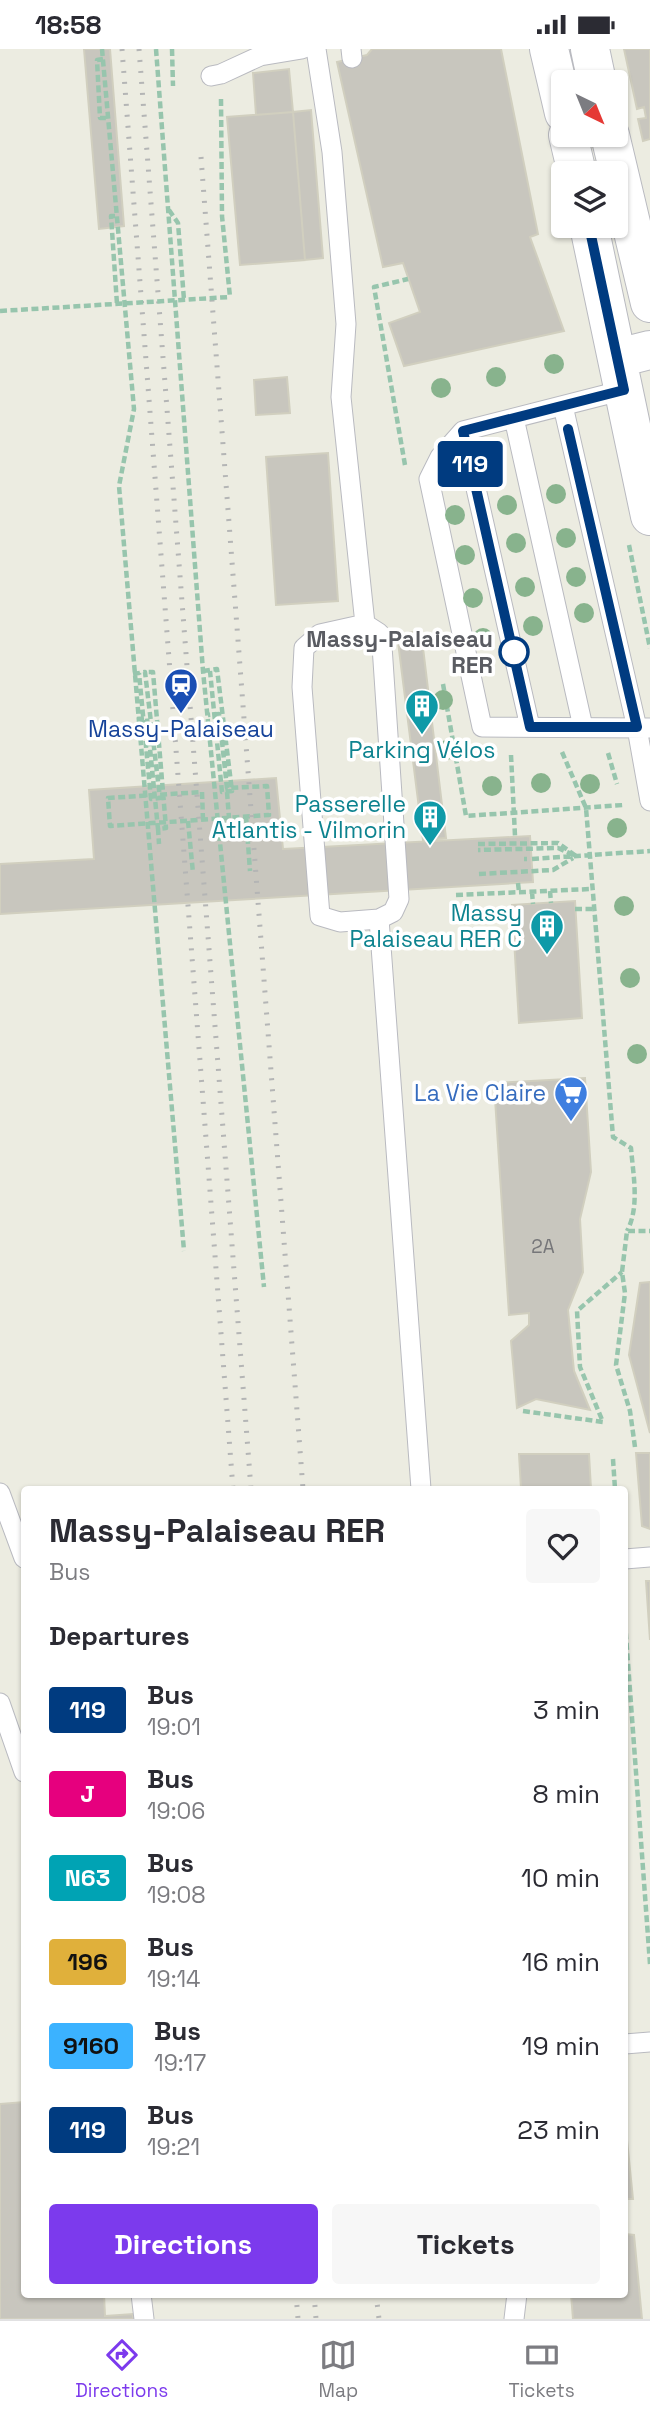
<!DOCTYPE html>
<meta charset="utf-8">
<style>
body{margin:0;font-family:"Space Grotesk",sans-serif;background:#f7f7f7;color:#2b2b33;height:100vh;display:flex;flex-direction:column;font-size:26px;white-space:nowrap}
*{box-sizing:border-box;margin:0}
p{font-size:23px;color:#7c7c81}
.icon{flex:none;width:38px;height:38px;fill:none;stroke:currentColor;stroke-width:2;stroke-linecap:round;stroke-linejoin:round}
.map{position:relative;flex:1;overflow:hidden}
.panel{position:absolute;left:21px;top:1437px;width:607px;height:812px;display:flex;flex-direction:column;background:#fff;border-radius:7px;box-shadow:0 2px 5px #0004}
.panel>*{flex:none}
.badge{padding:0 14px;border-radius:5px;font-size:24px;line-height:46px}
.needle{width:46px;rotate:137deg}
.buttons{position:absolute;left:551px;top:21px;display:grid;gap:14px}
.buttons a{display:grid;place-items:center;width:77px;height:77px;border-radius:7px;background:#fff;box-shadow:0 2px 5px #0004;font-size:35px}
.map>.badge{position:absolute;translate:-50% -50%;box-shadow:0 0 0 4px #fff}
h2{padding:0 28px;font-size:26px;line-height:63px}
.round{display:grid;place-items:center;flex:none;width:74px;height:74px;border-radius:7px;background:#f7f7f7}
.overview{display:flex;align-items:center;justify-content:space-between;height:119px;padding:0 28px}
h1{font-size:33px;font-weight:600;line-height:52px}
.cta{display:flex;gap:14px;margin-top:auto;padding:14px 28px}
.cta a{flex:1;height:80px;border-radius:7px;background:#7c3aed;color:#fff;font-size:28px;font-weight:600;line-height:80px;text-align:center}
.cta a+a{background:#f7f7f7;color:#2b2b33}
ul{padding:0;list-style:none}
li{display:flex;align-items:center;gap:21px;height:84px;padding:0 28px}
li div{flex:1}
li b{display:block;font-size:26px}
li em{font-style:normal}
li .badge{min-width:77px;font-weight:700;text-align:center}
.status{display:flex;justify-content:space-between;align-items:center;height:49px;padding:0 35px;background:#fff;direction:ltr}
.status svg{height:19px;fill:currentColor}
.dock{display:flex;justify-content:space-around;align-items:center;height:98px;border-top:2px solid #e1e1e2;background:#fff;font-size:19px;color:#7c7c81}
.dock a{display:grid;justify-items:center;gap:4px}
.dock .on{color:#7c3aed}
.map>svg:first-child{display:block}
.building{fill:#c8c6be;stroke:#d1cfbf;stroke-width:2}
.lines{fill:none;stroke-linecap:round;stroke-linejoin:round}
.service-casing{stroke:#b9bac0;stroke-width:21}
.tertiary-casing{stroke:#b9bac0;stroke-width:40}
.path{stroke:#97c5ad;stroke-width:4.5;stroke-dasharray:7 3.5;stroke-linecap:butt}
.service{stroke:#fff;stroke-width:19}
.tertiary{stroke:#fff;stroke-width:38}
.rail{stroke:#b4b5b5;stroke-width:5;stroke-dasharray:2 9;stroke-linecap:butt}
.path-bridge{stroke:#97c5ad;stroke-width:4.5;stroke-dasharray:7 3.5;stroke-linecap:butt}
.tree{fill:#88b38d}
.line-casing{stroke:#fff;stroke-width:16}
.line{stroke:#003b80;stroke-width:10}
.stop-dot{fill:#fff;stroke:#003b80;stroke-width:3.5}
.labels{text-anchor:middle;stroke-width:7;stroke-linejoin:round;paint-order:stroke}
.number-label{font-size:19px;fill:#767679}
.stop-label{font-size:23px;font-weight:bold;fill:#5a5c62;stroke:#fff;text-anchor:end}
.transit-label{font-size:23px;fill:#164399;stroke:#fff}
.culture-label{font-size:23px;fill:#0d838f;stroke:#fff;text-anchor:end}
.shop-label{font-size:23px;fill:#366cbe;stroke:#fff;text-anchor:end}
</style>
<div class="status"><b>18:58</b><svg viewBox="0 0 49 12"><path d="M0 12V9h3v3zM5 12V6h3v6zM10 12V3h3v9zM15 12V0h3v12zM26 1h20v11H26zM47 4h2v5h-2z"/></svg></div>
<div class="map">
<svg width="650" height="2270" viewBox="0 0 650 2270">
<rect width="100%" height="100%" fill="#ecece1"/>
<path class="building" d="M84,0h26l14,177 -25,3z
M372,0h129l37,185 -8,3 34,94 -160,35 -15,-43 31,-11 -17,-49 -20,4 -46,-205 30,-7z
M624,0h26v90l-7,2 -5,-22 8,-1 -2,-11 -7,2z
M289,20l4,43 -37,3 -3,-42z
M311,61l12,148 -18,2 -12,-148z
M293,63l12,148 -65,5 -13,-148z
M287,328l3,36 -34,2 -2,-35z
M328,404l10,148 -62,4 -10,-148z
M421,582l25,207 -23,2 -26,-206z
M276,729l7,71 247,-13 3,46 -533,32v-50l94,-5 -5,-69z
M575,852l7,117 -63,5 -7,-118z
M585,1029l6,94 -11,47 3,53 -15,38 6,61 16,39 -54,-11 -19,9 -6,-67 18,-16v-12l-20,2 -15,-232z
M650,1233v151l-21,-78 11,-72z
M636,1404h14v76l-8,-3z
M519,1405h70l2,35h-70z
M646,1532h4v59z
M24,2053v192h80l1,22 28,-2v5h-133v-215z
M625,2081h1l7,69h-8z
M625,2185l9,1 8,84h-69l-2,-25h54z"/>
<g class="lines">
<g class="service-casing">
<path id="service" d="M316,0l16,103 14,172 -5,73 24,227 -45,10 -16,14 -2,39 18,229 20,6 39,-3 42,570
M351,0l1,9
M211,27l10,-2 39,-18 42,-7
M624,341l-161,41 -23,26 -11,22 53,248 168,1
M563,357l74,322 13,73
M514,369l69,309
M463,382l67,296
M365,575l14,9 3,13 17,253 -6,13 -14,7
M0,1444l24,65
M625,1510l25,-2
M0,1654l24,69
M625,1995l25,-2
M141,2245l3,25
M514,2270l3,-25"/>
</g>
<g class="tertiary-casing">
<path id="tertiary" d="M549,0l15,64
M590,0l7,33
M568,86l9,38
M610,86l40,168
M589,177l61,290
M618,309l32,-8"/>
</g>
<path class="path" d="M102,0l32,360 -15,77 65,765
M156,0l47,622 61,616
M172,0l1,37
M103,10l-6,1 3,58h7
M221,50l1,117 8,81
M169,161l9,13 6,77
M115,167h-4l6,88
M405,416l-31,-178 34,-8
M629,496l21,103
M203,622l14,-2 15,122 -10,1 -12,-121
M133,625l12,-2 15,126 -9,1 -12,-126
M443,635l23,132 158,-11
M137,670l10,-1 11,111 8,-1 -13,-156h-8
M562,703l24,56 27,329 18,11c2,26 9,59 -4,83
M608,704l9,31
M511,706l4,81
M227,743l2,26
M246,767l4,55
M223,769l2,23
M203,771l-1,-28 -94,6 2,28 159,-11 -2,-29 -40,2 -8,-74 -11,1
M188,772l5,52
M158,779l1,16
M478,795l80,-1 18,13 -18,-8 -80,2
M524,810h3
M532,810l118,-8
M479,825l74,-4 20,-12
M518,834l1,9
M550,842l1,12
M532,843l1,12
M456,846l135,-6
M575,860h17
M523,1362l80,11 -23,-55 -3,-56 45,-39
M635,1398l-5,-36 -14,-46 9,-72 -3,-21 5,-41h23
M613,1410l2,30
M625,1573l25,342"/>
<use href="#service" class="service"/>
<use href="#tertiary" class="tertiary"/>
<path class="rail" d="M122,0l111,1440
M139,0l112,1440
M201,108l102,1332
M296,2245l2,25
M314,2245l2,25
M376,2245l3,25"/>
<path class="path-bridge" d="M0,262l230,-14"/>
</g>
<g class="tree">
<circle cx="554" cy="315" r="10"/>
<circle cx="496" cy="328" r="10"/>
<circle cx="441" cy="339" r="10"/>
<circle cx="556" cy="445" r="10"/>
<circle cx="507" cy="456" r="10"/>
<circle cx="455" cy="466" r="10"/>
<circle cx="566" cy="489" r="10"/>
<circle cx="516" cy="494" r="10"/>
<circle cx="465" cy="506" r="10"/>
<circle cx="576" cy="528" r="10"/>
<circle cx="525" cy="538" r="10"/>
<circle cx="473" cy="549" r="10"/>
<circle cx="584" cy="564" r="10"/>
<circle cx="533" cy="577" r="10"/>
<circle cx="483" cy="589" r="10"/>
<circle cx="443" cy="651" r="10"/>
<circle cx="447" cy="701" r="10"/>
<circle cx="541" cy="734" r="10"/>
<circle cx="590" cy="735" r="10"/>
<circle cx="492" cy="737" r="10"/>
<circle cx="617" cy="779" r="10"/>
<circle cx="624" cy="857" r="10"/>
<circle cx="630" cy="929" r="10"/>
<circle cx="637" cy="1005" r="10"/>
</g>
<g class="lines">
<g class="line-casing">
<path id="line" d="M568,380l69,298h-107l-67,-296 161,-41 -35,-164"/>
</g>
<use href="#line" class="line"/>
</g>
<defs>
<g id="station-pin" transform="scale(1.75)"><path d="M0 17L-7.5 6A9.5 9.5 0 1 1 7.5 6Z" fill="#1a4fb4" stroke="#fff"/><path d="M-3-6H3Q5-6 5-4V2Q5 4 3 4L4.5 6H3L1.5 4h-3L-3 6H-4.5L-3 4Q-5 4-5 2V-4Q-5-6-3-6ZM-3.5-4v3h7v-3ZM-3.5 1v1.5H-2V1ZM2 1v1.5H3.5V1Z" fill="#fff"/></g>
<g id="building-pin" transform="scale(1.75)"><path d="M0 17L-7.5 6A9.5 9.5 0 1 1 7.5 6Z" fill="#0f9aa8" stroke="#fff"/><path d="M-4-6H4V6H1V3H-1V6H-4ZM-2.5-4.3h1.7v1.8h-1.7ZM.8-4.3h1.7v1.8H.8ZM-2.5-1h1.7V.8h-1.7ZM.8-1h1.7V.8H.8Z" fill="#fff"/></g>
<g id="supermarket-pin" transform="scale(1.75)"><path d="M0 17L-7.5 6A9.5 9.5 0 1 1 7.5 6Z" fill="#3f7fe0" stroke="#fff"/><path d="M-6-5.5h2.5l.6 2H6L4.5 2H-2.5L-4.4-4H-6ZM-1.5 3.2a1.3 1.3 0 1 0 .1 0ZM3 3.2a1.3 1.3 0 1 0 .1 0Z" fill="#fff"/></g>
</defs>
<g fill-rule="evenodd">
<use href="#station-pin" x="181" y="636"/>
<use href="#building-pin" x="422" y="657"/>
<use href="#building-pin" x="430" y="768"/>
<use href="#building-pin" x="547" y="877"/>
<use href="#supermarket-pin" x="571" y="1044"/>
</g>
<circle class="stop-dot" cx="514" cy="603" r="14"/>
<g class="labels">
<g class="number-label">
<text x="543" y="1204">2A</text>
</g>
<g class="stop-label">
<text x="493" y="598">Massy-Palaiseau<tspan x="493" dy="26">RER</tspan></text>
</g>
<g class="transit-label">
<text x="181" y="688">Massy-Palaiseau</text>
</g>
<g class="culture-label">
<text x="422" y="709" text-anchor="middle">Parking Vélos</text>
<text x="406" y="763">Passerelle<tspan x="406" dy="26">Atlantis - Vilmorin</tspan></text>
<text x="522" y="872">Massy<tspan x="522" dy="26">Palaiseau RER C</tspan></text>
</g>
<g class="shop-label">
<text x="546" y="1052">La Vie Claire</text>
</g>
</g>
</svg>
<div class="buttons">
<a><svg class="needle" viewBox="-14 -14 28 28"><path d="M0-13l5 13h-10z" fill="#e53935"/><path d="M0 13l5-13h-10z" fill="#7c7c81"/></svg></a>
<a><svg class="icon" aria-label="layers" viewBox="0 0 24 24"><path d="M12 4l9 5-9 5-9-5zM3 14l9 5 9-5"/></svg></a>
</div>
<b class="badge" style="left:470px;top:415px;background:#003b80;color:#fff">119</b>
<section class="panel">
<div class="overview"><div><h1>Massy-Palaiseau RER</h1><p>Bus</p></div><a class="round"><svg class="icon" aria-label="heart" viewBox="0 0 24 24"><path d="M12 20l-8-8c-3-5 5-10 8-4 3-6 11-1 8 4z"/></svg></a></div>
<h2>Departures</h2>
<ul>
<li><span class="badge" style="background:#003b80;color:#fff">119</span><div><b>Bus</b><p>19:01</p></div><em>3 min</em></li>
<li><span class="badge" style="background:#e6007e;color:#fff">J</span><div><b>Bus</b><p>19:06</p></div><em>8 min</em></li>
<li><span class="badge" style="background:#00a3b4;color:#fff">N63</span><div><b>Bus</b><p>19:08</p></div><em>10 min</em></li>
<li><span class="badge" style="background:#e0b03b;color:#111">196</span><div><b>Bus</b><p>19:14</p></div><em>16 min</em></li>
<li><span class="badge" style="background:#3bb2ff;color:#111">9160</span><div><b>Bus</b><p>19:17</p></div><em>19 min</em></li>
<li><span class="badge" style="background:#003b80;color:#fff">119</span><div><b>Bus</b><p>19:21</p></div><em>23 min</em></li>
</ul>
<div class="cta"><a>Directions</a><a>Tickets</a></div>
</section>
</div>
<nav class="dock">
<a class="on"><svg class="icon" aria-label="directions" viewBox="0 0 24 24"><path d="M12 3l9 9-9 9-9-9zM9 14v-3h6M13 9l2 2-2 2"/></svg>Directions</a>
<a><svg class="icon" aria-label="map" viewBox="0 0 24 24"><path d="M3 6l6-2 6 2 6-2v14l-6 2-6-2-6 2zM9 4v14M15 6v14"/></svg>Map</a>
<a><svg class="icon" aria-label="tickets" viewBox="0 0 24 24"><path d="M3 7h18v10H3zM15 7v10"/></svg>Tickets</a>
</nav>
